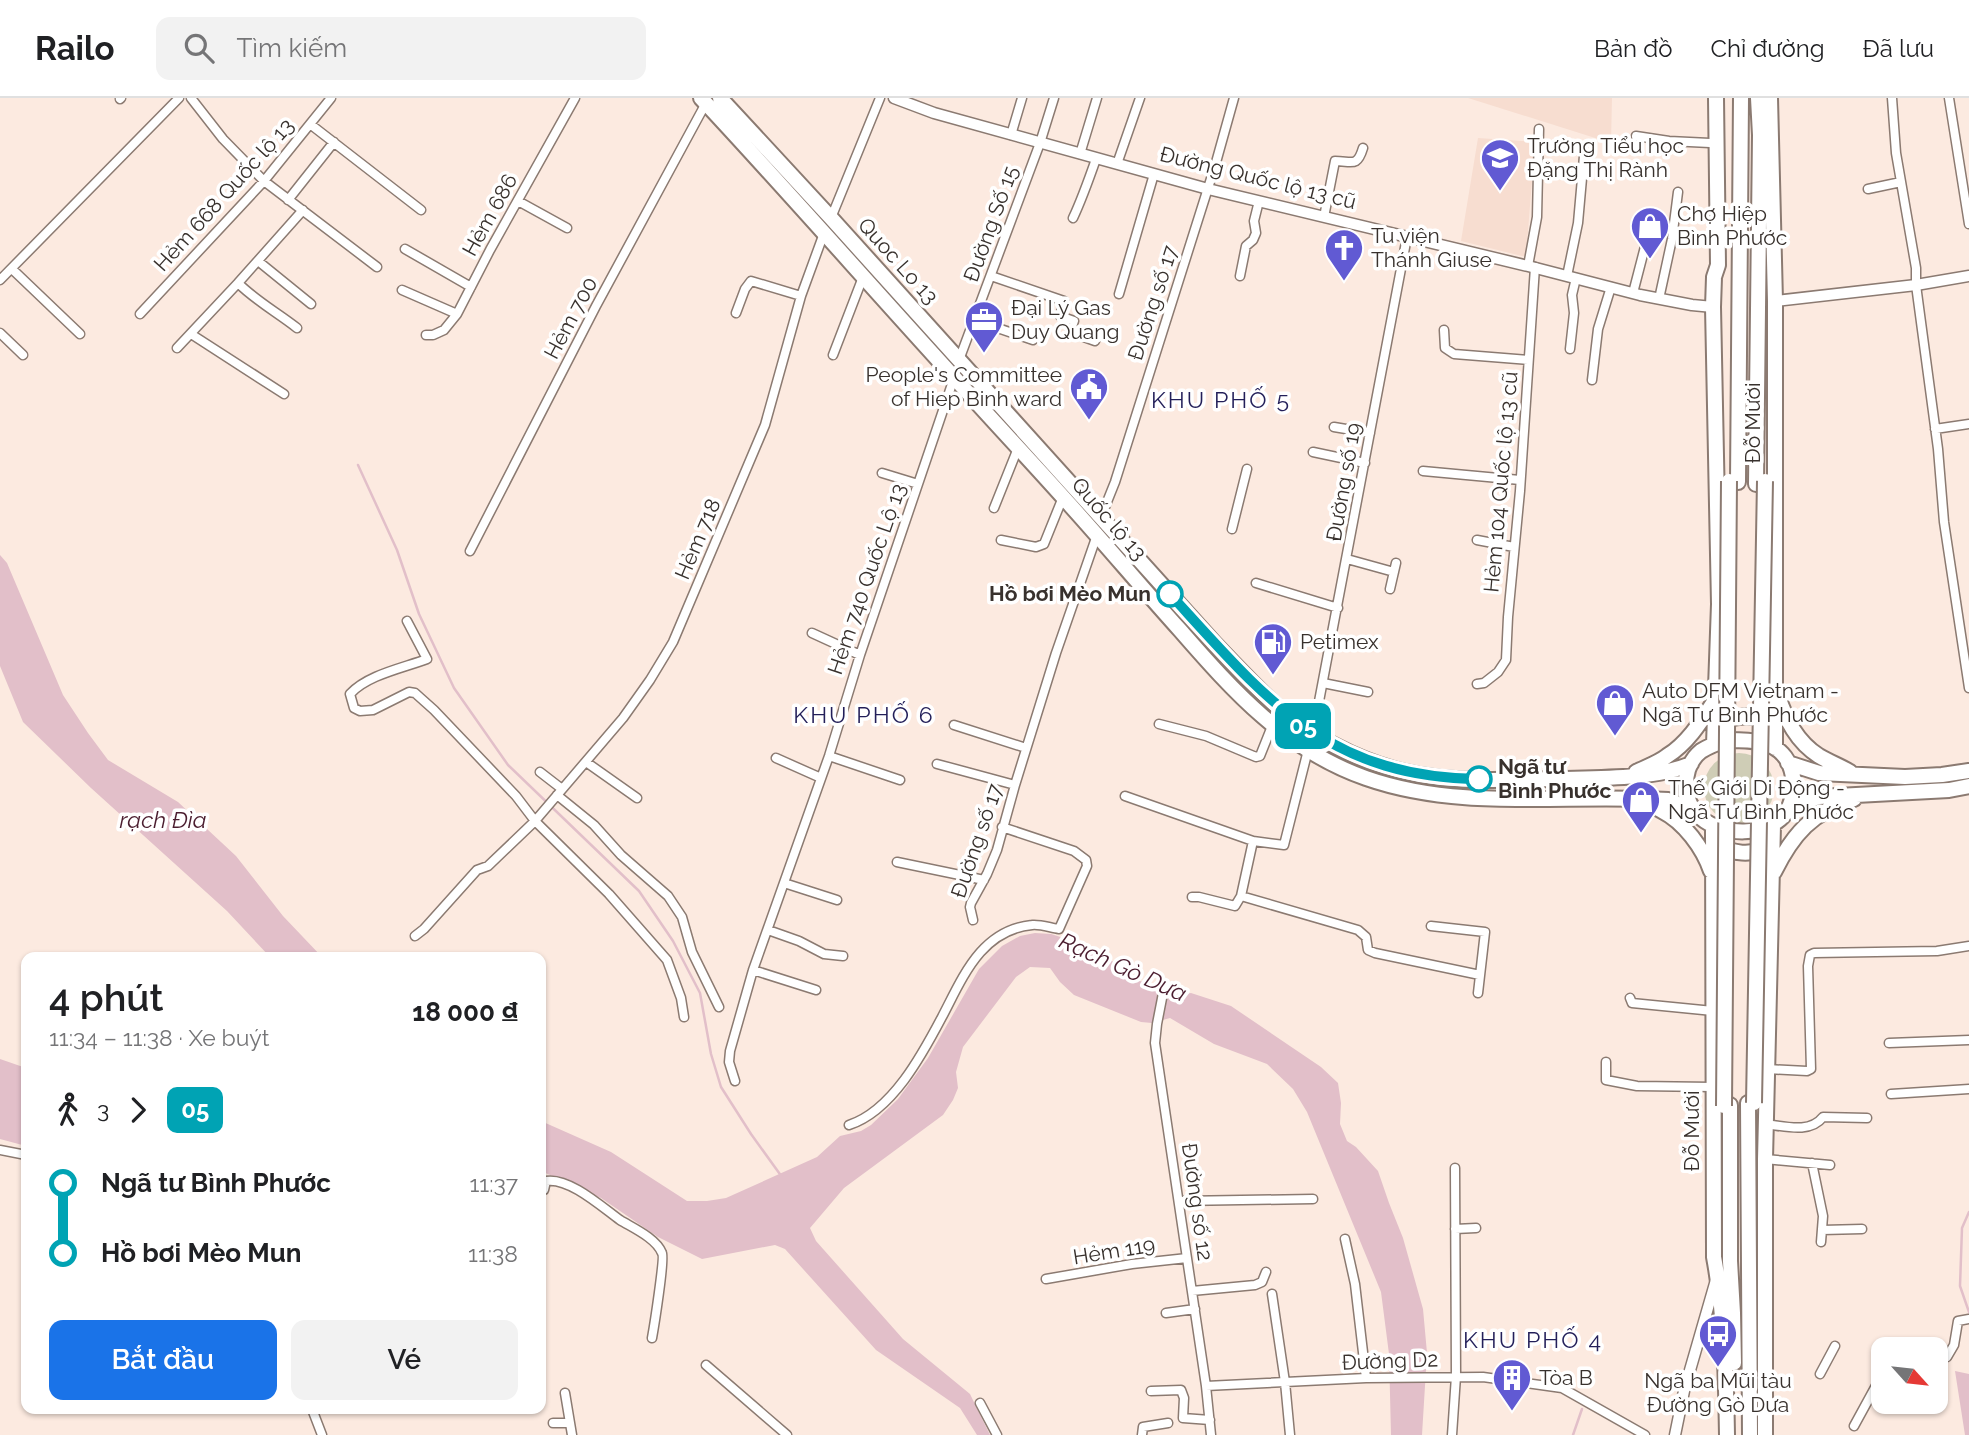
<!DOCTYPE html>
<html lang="vi">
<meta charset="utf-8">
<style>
body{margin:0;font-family:Raleway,sans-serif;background:#f2f2f2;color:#202124;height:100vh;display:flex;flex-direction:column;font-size:26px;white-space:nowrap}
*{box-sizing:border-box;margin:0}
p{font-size:23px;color:#757577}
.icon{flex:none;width:38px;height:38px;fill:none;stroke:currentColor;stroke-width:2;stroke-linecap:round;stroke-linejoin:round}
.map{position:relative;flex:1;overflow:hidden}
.panel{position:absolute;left:21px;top:854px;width:525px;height:462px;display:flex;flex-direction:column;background:#fff;border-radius:14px;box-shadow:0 2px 5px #0004}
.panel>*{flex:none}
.badge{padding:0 14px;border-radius:10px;font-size:24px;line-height:46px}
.needle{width:46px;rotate:117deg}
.fabs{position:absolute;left:1871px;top:1239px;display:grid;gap:14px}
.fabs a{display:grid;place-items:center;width:77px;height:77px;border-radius:14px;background:#fff;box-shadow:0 2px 5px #0004;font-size:35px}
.map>.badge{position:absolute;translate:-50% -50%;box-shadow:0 0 0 4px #fff}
.legs{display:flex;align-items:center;gap:10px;height:77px;padding:0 28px;font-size:23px}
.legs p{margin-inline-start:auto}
.overview{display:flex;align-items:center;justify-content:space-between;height:119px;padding:0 28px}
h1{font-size:38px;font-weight:600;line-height:52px}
.cta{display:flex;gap:14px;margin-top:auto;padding:14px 28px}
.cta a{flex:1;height:80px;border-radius:14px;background:#1a73e8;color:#fff;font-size:28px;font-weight:600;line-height:80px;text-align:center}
.cta a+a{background:#f2f2f2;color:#202124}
ul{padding:0 28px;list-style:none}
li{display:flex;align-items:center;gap:24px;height:70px;font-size:26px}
li i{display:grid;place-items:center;width:10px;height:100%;margin:0 9px;background:currentColor}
li i::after{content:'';width:18px;height:18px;margin:-9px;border:5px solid;border-radius:50%;background:#fff}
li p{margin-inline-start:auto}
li:first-child i{background:linear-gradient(#0000 50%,currentColor 0)}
li:last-child i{background:linear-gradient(currentColor 50%,#0000 0)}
header{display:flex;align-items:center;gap:42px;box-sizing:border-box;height:98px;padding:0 35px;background:#fff;border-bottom:2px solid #e0e0e0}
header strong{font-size:33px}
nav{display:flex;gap:38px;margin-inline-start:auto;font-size:24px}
.search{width:490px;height:63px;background:#f2f2f2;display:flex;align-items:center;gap:18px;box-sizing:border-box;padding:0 24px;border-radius:14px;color:#757577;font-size:26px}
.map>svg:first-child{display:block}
.built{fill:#f7ddd0}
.green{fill:#cfcdb6}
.water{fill:#e2bfc9}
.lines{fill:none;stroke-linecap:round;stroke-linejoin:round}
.stream{stroke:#e2bfc9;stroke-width:2.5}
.minor-casing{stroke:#8b7a71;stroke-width:11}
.tertiary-casing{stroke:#8b7a71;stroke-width:13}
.trunk-casing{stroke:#8b7a71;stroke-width:18}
.minor{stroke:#fff;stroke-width:8}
.tertiary{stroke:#fff;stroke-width:10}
.trunk{stroke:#fff;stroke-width:14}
.trunk-bridge-casing{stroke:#8b7a71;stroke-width:18;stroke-linecap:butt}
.trunk-bridge{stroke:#fff;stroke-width:14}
.line-1-casing{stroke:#fff;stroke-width:16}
.line-1{stroke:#00a3b4;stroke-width:10}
.stop-1-dot{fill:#fff;stroke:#00a3b4;stroke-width:3.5}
.labels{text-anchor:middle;stroke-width:7;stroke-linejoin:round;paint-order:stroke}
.poi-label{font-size:21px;fill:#38312d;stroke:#fff;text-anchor:start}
.street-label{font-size:21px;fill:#38312d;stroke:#fff}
.stop-label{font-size:21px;font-weight:bold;fill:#38312d;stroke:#fff;text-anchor:end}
.neighbourhood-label{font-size:23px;letter-spacing:2px;fill:#231f59;stroke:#fff}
.water-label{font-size:23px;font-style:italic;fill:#4b1d2f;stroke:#fff}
</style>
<header>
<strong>Railo</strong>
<div class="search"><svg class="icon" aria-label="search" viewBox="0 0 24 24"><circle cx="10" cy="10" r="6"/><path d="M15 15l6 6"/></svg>Tìm kiếm</div>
<nav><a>Bản đồ</a><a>Chỉ đường</a><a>Đã lưu</a></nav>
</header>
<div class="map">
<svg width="1969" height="1337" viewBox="0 0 1969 1337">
<rect width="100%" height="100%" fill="#fceae0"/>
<path class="built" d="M1468,0h144l-1,45z
M1478,40l57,4 -9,115 -65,-16z"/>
<path class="green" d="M1704 690a35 35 0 1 1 70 0a35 35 0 1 1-70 0Z"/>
<path class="water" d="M0,457l7,8 56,132 25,38 20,27 70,42 58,54 47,60 39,41h-52l-43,-46 -136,-123 -68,-66 -23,-56z
M1035,835l16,1 44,14 42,32 43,15 11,-2 40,13 90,61 17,16 3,20 -1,21 7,17 9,6 22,24 11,32 14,35 20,71 4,44 -5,82h-31l-2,-81 -8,-62 -74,-180 -14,-23 -26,-25 -53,-20 -44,-26 -18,5 -11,-1 -67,-27 -14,-13 -10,-14 -20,-1 -14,10 -53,70 -7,25 2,16 -5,12 -10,15 -99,73 -34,40 6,13 87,98 67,55 20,41h-13l-17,-27 -84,-58 -91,-101 -10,-4 -73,14 -44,-22 -57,-39 -60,-27v-50l70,31 76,49h20l19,-3 91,-41 23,-21 21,-5 10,-6 27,-26 30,-41 51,-89 23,-23 18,-10z
M0,961l26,9v78l-26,-7z
M1955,1273l14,3v61h-4z"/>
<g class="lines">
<path class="stream" d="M358,367l39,85 22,64 35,74 54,77 131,126 34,50 27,52 11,61 10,33 30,47 31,43
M1969,1114l-7,16 -2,58 9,26
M1573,1337l9,-26"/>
<g class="minor-casing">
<path id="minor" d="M191,0l32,41 41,42 113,86
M1892,0l4,55 20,115v17l22,164 6,73 25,166
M1949,0l20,126
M120,1l1,-1
M310,26l111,86
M1011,37l11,-37
M1636,38l33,5 41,2
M1080,56l17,-56
M1117,66l23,-66
M1868,91l33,-7
M288,102l46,-58
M518,103l49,27
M1324,119l11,-56c17,0 22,7 28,-13
M831,120l49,-120
M1073,120c9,-19 16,-39 23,-59
M405,151l66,38
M258,163l53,43
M1528,168l9,-49 2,-88
M12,171l68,65
M991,178l73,25 -4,15 14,5 -4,11 25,9
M1240,178l6,-30 7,-6 3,-7 -2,-12 5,-20
M1567,178l11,-53 6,-67
M0,182l179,-182
M238,185c18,18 40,30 59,45
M402,192l55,24
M1633,195l14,-54
M1119,196l35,-120
M1659,201l13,-60 6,-47
M736,215l9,-24 6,-8 50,15
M140,216l124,-133 67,-83
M974,222l59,20
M1444,232l1,18 9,6 74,6
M0,235l23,22
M191,236l93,60
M426,237h7l11,-5 13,-16 33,-64 85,-152
M177,250l61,-65 65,-73
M1570,251l4,-36 -2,-18 4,-17
M833,257l30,-78
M959,262l81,-217 14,-45
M1592,282l6,-51 13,-42
M1334,329l36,6
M1935,331l34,-5
M1313,354l52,11
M1423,373l97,9
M882,375l36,11
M994,410l24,-60
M1101,419l14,-35 100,-316 19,-68
M1232,431l15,-60
M1001,442l35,7 8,-3 19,-47
M1477,442l37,7
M470,453l126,-245 110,-203
M1347,461l47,13
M1256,485l82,25
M1390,491l6,-26
M407,523l20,38c-24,9 -60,16 -77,35l4,14 6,3 13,-1 36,-18 6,1 19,17 82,86 19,25 74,73 58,66 14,38 3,19
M812,535l48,22
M1323,585l45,9
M1477,586l7,-1 14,-11 8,-12 2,-43 12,-126 15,-224
M1159,626l47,12 50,21 4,-1 12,-30
M954,627l72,23
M1313,635l94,-496
M829,658l71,24
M776,660l45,20
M586,664l51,36
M937,666l78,21
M540,674l22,17
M557,697l37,30 27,30 47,41 14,21 10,35 27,55
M1125,698l128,45 31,4 24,-95
M897,764l87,18
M784,785l53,17
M1241,798l117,34 8,7 2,13 7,3 105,22
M1192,799h7l36,9 6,-10 12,-55
M973,822l-3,-13 1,-4 16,-29 10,-24 18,-65 41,-132 41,-118
M1431,828l54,6 -7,61
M768,832l31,11 25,13 19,2
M415,838l9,-7 53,-59 11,-4 47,-45 88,-103 27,-38 23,-38 92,-217 36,-129 23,-63
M753,872l63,20
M1164,890l-7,36 -2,19 51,343 5,49
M1630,900l2,5 81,8
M1889,945l80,-3
M1606,964v18l31,6 76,1
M1767,971l40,2 4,-2 -3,-103 2,-11 4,-2 123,-2 32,-5
M735,983l-6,-19 1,-11 23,-81 76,-214 31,-101 94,-277
M1891,996l78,-5
M1765,1026c19,2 45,10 58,-7l44,1
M849,1027c43,-14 73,-70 93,-108 21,-40 39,-87 90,-92 8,-1 19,3 27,4l28,-63 -1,-6 -12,-9 -72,-24
M0,1052l26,5
M1765,1061l65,6
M1812,1065l11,53 -2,26
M541,1093l3,-1 2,-9c23,-4 56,26 74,39 13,8 36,18 42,33 3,5 -8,74 -10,85
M1180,1103l133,-2
M1455,1131l21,-1
M1822,1132l40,-1
M1345,1141l10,45 11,94
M1046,1181l86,-15 55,-6
M1192,1193l63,-6 7,-3 4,-10
M1272,1196l13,88 5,53
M1166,1215l29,-4
M1947,1259l7,-12 4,-24 11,-2
M706,1267l81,70
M1820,1276l15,-28
M1206,1288l160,-8 117,-1 79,11 83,47
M1151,1293l30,-1 3,8 -1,20 27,2
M565,1295l7,42
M980,1305l17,32
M312,1311l10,26
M553,1325h16
M1854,1328l29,-53
M1142,1337l1,-8 25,-4
M1452,1337l4,-59 -1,-208"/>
</g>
<g class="tertiary-casing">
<path id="tertiary" d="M894,0l40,15 274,76 320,77 112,29 52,10 21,2
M1775,203l141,-16 53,-9
M1675,1337l9,-44 32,-111"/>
</g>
<g class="trunk-casing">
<path id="trunk" d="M701,0c85,91 167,185 251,277 39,44 80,87 119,131 37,41 72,83 109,124 54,62 106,120 186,148 97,34 202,15 302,22l15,6 17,11
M720,0l111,120 385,427c18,19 37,39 56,57 45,41 108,70 169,76 38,4 79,1 118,1 38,-1 97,0 132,-15
M1770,0l5,203v447
M1738,384l3,-384
M1756,386l4,-349 -2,-37
M1778,598c8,24 19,46 41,60 10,6 21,10 31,16
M1719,626c14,-10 35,-8 51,-6
M1726,642c14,0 30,0 43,5 27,10 31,48 16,69 -18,23 -63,22 -84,4 -20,-17 -20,-51 0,-67 8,-5 16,-8 25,-11z
M1714,646l5,-140 -6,-297 1,-30 4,-12 -2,-167
M1788,665l31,10 86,4 37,-2 27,-4
M1636,674c10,-5 22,-9 31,-16 21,-13 35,-36 48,-56
M1641,705c7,2 15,4 21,8 22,11 41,37 49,60
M1786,715l23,-13 10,-3 130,-7 20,-4
M1713,728l1,431c11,59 12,119 13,178
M1715,747c18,8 36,12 54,1
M1774,774c19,-38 38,-60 80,-73
M1748,1005l2,332
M1730,1007v156l3,52 1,50
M1765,1337v-276l8,-334"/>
</g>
<use href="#minor" class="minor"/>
<use href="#tertiary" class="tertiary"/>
<use href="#trunk" class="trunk"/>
<g class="trunk-bridge-casing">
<path id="trunk-bridge" d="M1754,1005l11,-622
M1724,1008l5,-625"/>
</g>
<use href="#trunk-bridge" class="trunk-bridge"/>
</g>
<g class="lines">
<g class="line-1-casing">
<path id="line-1" d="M1170,496c95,104 156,183 309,185"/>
</g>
<use href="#line-1" class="line-1"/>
</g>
<defs>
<g id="school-pin" transform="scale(2.0125)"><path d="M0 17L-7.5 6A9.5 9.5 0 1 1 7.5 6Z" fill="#615ad3" stroke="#fff"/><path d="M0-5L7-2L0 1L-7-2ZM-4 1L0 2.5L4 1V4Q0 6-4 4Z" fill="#fff"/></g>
<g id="shop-pin" transform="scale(2.0125)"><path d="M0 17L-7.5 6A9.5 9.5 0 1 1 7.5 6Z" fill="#615ad3" stroke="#fff"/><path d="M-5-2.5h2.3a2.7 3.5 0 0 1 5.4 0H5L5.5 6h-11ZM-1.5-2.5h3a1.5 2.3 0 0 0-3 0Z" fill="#fff"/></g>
<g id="church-pin" transform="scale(2.0125)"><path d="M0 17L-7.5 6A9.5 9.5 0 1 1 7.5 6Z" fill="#615ad3" stroke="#fff"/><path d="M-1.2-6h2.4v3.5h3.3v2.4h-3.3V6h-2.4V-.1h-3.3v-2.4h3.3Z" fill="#fff"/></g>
<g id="office-pin" transform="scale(2.0125)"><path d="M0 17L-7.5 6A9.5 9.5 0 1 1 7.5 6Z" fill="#615ad3" stroke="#fff"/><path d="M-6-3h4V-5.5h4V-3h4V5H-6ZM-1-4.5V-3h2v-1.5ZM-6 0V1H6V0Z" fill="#fff"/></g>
<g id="civic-pin" transform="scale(2.0125)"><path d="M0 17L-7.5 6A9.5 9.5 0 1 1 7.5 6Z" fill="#615ad3" stroke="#fff"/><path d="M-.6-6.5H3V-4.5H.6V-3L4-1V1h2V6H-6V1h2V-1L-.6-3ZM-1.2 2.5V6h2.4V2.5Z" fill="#fff"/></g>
<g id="fuel-pin" transform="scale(2.0125)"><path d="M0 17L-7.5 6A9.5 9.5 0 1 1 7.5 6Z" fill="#615ad3" stroke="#fff"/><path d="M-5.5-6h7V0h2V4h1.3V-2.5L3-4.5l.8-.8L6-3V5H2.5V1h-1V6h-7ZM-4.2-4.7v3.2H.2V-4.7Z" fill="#fff"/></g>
<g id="bus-pin" transform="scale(2.0125)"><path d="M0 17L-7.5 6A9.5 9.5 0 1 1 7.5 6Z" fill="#615ad3" stroke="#fff"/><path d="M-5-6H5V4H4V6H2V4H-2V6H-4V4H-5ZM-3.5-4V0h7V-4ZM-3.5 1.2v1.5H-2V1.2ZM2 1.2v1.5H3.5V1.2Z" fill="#fff"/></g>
<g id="building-pin" transform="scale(2.0125)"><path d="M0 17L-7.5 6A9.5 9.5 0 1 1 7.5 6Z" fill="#615ad3" stroke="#fff"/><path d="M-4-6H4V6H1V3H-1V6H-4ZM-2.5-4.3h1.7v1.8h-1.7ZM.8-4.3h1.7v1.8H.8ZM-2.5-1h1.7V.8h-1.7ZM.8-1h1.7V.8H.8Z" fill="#fff"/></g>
</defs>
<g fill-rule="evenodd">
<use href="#school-pin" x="1500" y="60"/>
<use href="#shop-pin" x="1650" y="128"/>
<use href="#church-pin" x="1344" y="150"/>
<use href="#office-pin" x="984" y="222"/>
<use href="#civic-pin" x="1089" y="289"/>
<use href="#fuel-pin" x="1273" y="544"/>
<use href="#shop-pin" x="1615" y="605"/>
<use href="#shop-pin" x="1641" y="702"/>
<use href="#bus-pin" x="1718" y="1236"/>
<use href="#building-pin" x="1512" y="1280"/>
</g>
<g class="stop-1-dot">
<circle cx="1170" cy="496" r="12"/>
<circle cx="1479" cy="681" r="12"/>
</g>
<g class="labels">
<g class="poi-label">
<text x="1527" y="55">Trường Tiểu học<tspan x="1527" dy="24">Đặng Thị Rành</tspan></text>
<text x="1677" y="123">Chợ Hiệp<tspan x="1677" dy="24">Bình Phước</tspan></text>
<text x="1371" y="145">Tu viện<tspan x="1371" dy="24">Thánh Giuse</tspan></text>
<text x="1011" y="217">Đại Lý Gas<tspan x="1011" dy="24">Duy Quang</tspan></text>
<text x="1062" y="284" text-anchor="end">People's Committee<tspan x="1062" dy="24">of Hiep Binh ward</tspan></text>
<text x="1300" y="551">Petimex</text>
<text x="1642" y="600">Auto DFM Vietnam -<tspan x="1642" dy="24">Ngã Tư Bình Phước</tspan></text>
<text x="1668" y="697">Thế Giới Di Động -<tspan x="1668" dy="24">Ngã Tư Bình Phước</tspan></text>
<text x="1539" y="1287">Tòa B</text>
<text x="1718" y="1290" text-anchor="middle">Ngã ba Mũi tàu<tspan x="1718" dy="24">Đường Gò Dưa</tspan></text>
</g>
<g class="street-label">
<text transform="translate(1258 80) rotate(14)" y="7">Đường Quốc lộ 13 cũ</text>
<text transform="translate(224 97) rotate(-48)" y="7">Hẻm 668 Quốc lộ 13</text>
<text transform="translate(490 117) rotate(-61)" y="7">Hẻm 686</text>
<text transform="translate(991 126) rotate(-70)" y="7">Đường Số 15</text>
<text transform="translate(898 163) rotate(48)" y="7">Quoc Lo 13</text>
<text transform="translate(1153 205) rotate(-72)" y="7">Đường số 17</text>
<text transform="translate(571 220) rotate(-62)" y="7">Hẻm 700</text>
<text transform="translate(1753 325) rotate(-90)" y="7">Đỗ Mười</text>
<text transform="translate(1344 384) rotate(-80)" y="7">Đường số 19</text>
<text transform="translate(1501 384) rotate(-85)" y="7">Hẻm 104 Quốc lộ 13 cũ</text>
<text transform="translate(1109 421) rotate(49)" y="7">Quốc lộ 13</text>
<text transform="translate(698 441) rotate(-67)" y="7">Hẻm 718</text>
<text transform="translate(867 481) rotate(-71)" y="7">Hẻm 740 Quốc Lộ 13</text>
<text transform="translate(977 743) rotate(-71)" y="7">Đường số 17</text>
<text transform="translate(1692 1033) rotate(-90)" y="7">Đỗ Mười</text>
<text transform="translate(1197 1104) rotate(82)" y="7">Đường số 12</text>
<text transform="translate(1114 1153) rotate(-9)" y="7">Hẻm 119</text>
<text transform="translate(1390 1263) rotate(-2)" y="7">Đường D2</text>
</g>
<g class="stop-label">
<text x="1151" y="503">Hồ bơi Mèo Mun</text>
<text x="1498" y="676" text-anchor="start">Ngã tư<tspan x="1498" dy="24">Bình Phước</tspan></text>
</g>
<g class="neighbourhood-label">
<text x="1221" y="310">KHU PHỐ 5</text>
<text x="864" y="625">KHU PHỐ 6</text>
<text x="1533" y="1250">KHU PHỐ 4</text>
</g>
<g class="water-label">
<text x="163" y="730">rạch Đìa</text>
<text transform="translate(1123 869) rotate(24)" y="8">Rạch Gò Dưa</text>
</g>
</g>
</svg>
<div class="fabs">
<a><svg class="needle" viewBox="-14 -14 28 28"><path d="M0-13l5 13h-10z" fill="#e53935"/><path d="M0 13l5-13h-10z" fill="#757577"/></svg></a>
</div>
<b class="badge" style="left:1303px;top:628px;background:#00a3b4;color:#fff">05</b>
<section class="panel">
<div class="overview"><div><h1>4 phút</h1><p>11:34 – 11:38 · Xe buýt</p></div><b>18 000 ₫</b></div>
<div class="legs"><svg class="icon" aria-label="walk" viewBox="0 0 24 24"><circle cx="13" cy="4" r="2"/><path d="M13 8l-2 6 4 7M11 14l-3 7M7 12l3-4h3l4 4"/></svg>3<svg class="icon" aria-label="forward" viewBox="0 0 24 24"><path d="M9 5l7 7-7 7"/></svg><b class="badge" style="background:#00a3b4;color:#fff">05</b></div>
<ul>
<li><i style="color:#00a3b4"></i><b>Ngã tư Bình Phước</b><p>11:37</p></li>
<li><i style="color:#00a3b4"></i><b>Hồ bơi Mèo Mun</b><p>11:38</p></li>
</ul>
<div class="cta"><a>Bắt đầu</a><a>Vé</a></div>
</section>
</div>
